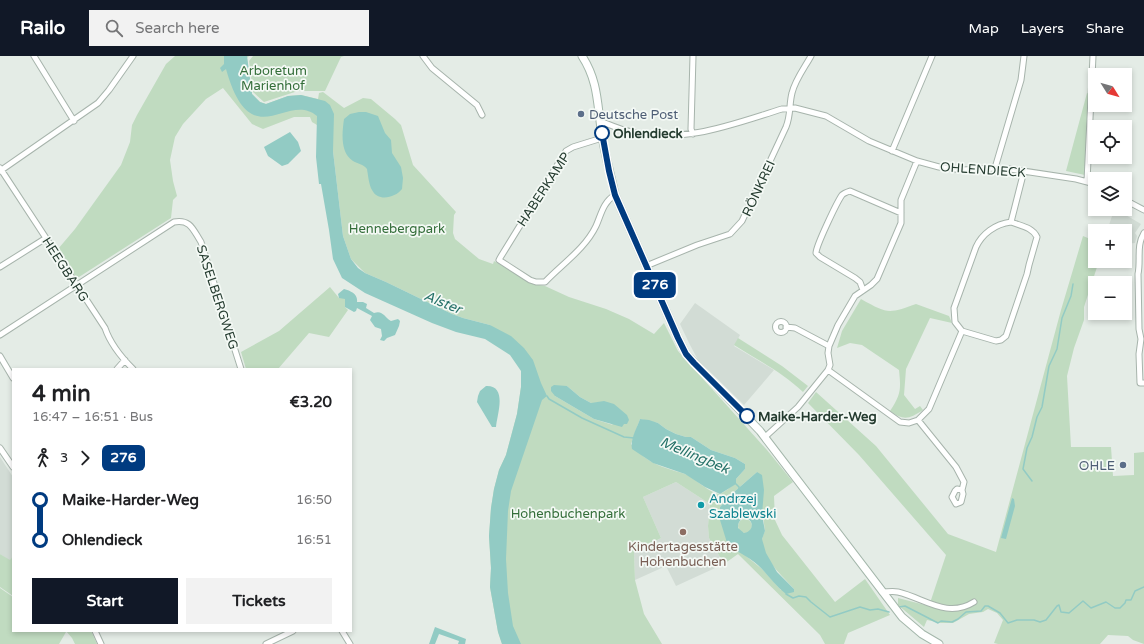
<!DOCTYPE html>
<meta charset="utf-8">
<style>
body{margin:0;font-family:"Varela Round",sans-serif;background:#f2f2f2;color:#202124;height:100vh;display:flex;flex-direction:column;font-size:15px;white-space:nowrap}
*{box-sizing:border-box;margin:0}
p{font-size:13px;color:#757577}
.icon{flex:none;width:22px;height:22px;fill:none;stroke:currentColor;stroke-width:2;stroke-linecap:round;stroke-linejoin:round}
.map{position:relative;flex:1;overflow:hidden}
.sheet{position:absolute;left:12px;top:312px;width:340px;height:264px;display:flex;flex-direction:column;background:#fff;border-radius:0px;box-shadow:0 2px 6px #0003}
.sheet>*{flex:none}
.badge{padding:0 8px;border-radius:6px;font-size:14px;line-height:26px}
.needle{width:26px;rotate:127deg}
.fabs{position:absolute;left:1088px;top:12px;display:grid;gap:8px}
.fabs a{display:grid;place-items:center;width:44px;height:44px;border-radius:0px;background:#fff;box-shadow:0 2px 6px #0003;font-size:20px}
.map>.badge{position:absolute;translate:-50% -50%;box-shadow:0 0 0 2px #fff}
.legs{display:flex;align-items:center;gap:6px;height:44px;padding:0 20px;font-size:13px}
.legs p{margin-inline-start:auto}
.head{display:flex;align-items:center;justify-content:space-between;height:68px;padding:0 20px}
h1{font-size:22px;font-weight:800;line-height:30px}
.cta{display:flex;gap:8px;margin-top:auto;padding:8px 20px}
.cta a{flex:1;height:46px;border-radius:0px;background:#111827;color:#fff;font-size:16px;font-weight:800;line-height:46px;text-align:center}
.cta a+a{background:#f2f2f2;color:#202124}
ul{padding:0 20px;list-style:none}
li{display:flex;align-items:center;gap:14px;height:40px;font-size:15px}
li i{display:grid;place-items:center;width:6px;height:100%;margin:0 5px;background:currentColor}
li i::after{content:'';width:10px;height:10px;margin:-5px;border:3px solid;border-radius:50%;background:#fff}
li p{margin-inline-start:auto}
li:first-child i{background:linear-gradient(#0000 50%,currentColor 0)}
li:last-child i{background:linear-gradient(currentColor 50%,#0000 0)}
header{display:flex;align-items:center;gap:24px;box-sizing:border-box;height:56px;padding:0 20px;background:#111827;color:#fff}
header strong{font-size:19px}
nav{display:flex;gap:22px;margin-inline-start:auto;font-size:14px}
.search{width:280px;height:36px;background:#f2f2f2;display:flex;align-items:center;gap:10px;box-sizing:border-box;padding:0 14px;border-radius:0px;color:#757577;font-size:15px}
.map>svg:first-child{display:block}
.built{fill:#d2dcd5}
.green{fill:#c0dbc0;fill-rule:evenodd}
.water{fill:#92cbc4;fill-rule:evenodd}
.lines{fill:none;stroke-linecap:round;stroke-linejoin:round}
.stream{stroke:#92cbc4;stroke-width:1.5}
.street-casing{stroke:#a7b4ac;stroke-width:7}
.secondary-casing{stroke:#a4b7ab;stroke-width:9}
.street{stroke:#fff;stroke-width:5}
.secondary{stroke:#fff;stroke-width:7}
.line-1-casing{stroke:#fff;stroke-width:9}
.line-1{stroke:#003b80;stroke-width:6}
.service-dot{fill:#5c6f8a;stroke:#f4f9f5;stroke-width:1.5}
.stop-1-dot{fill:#fff;stroke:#003b80;stroke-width:2}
.culture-dot{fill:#0f9aa8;stroke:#f4f9f5;stroke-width:1.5}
.education-dot{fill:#8d6e63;stroke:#f4f9f5;stroke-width:1.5}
.labels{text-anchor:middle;stroke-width:3.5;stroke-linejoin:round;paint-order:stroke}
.park-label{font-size:13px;fill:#346e3a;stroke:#f4f9f5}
.service-label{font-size:13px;fill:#4e5e75;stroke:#f4f9f5;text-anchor:start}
.stop-label{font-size:13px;font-weight:bold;fill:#253c30;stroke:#f4f9f5;text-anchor:start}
.street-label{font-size:13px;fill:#253c30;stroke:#f4f9f5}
.culture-label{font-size:13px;fill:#0d838f;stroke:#f4f9f5;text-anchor:start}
.education-label{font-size:13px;fill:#785e54;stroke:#f4f9f5}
.water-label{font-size:14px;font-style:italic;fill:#267269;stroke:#f4f9f5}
</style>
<header>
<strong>Railo</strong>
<div class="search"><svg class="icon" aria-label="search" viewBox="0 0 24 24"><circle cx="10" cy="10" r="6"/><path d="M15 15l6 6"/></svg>Search here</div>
<nav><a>Map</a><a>Layers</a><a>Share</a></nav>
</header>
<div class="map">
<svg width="1144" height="588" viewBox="0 0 1144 588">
<rect width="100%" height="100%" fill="#e4ece6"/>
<path class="built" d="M1114,154l5,1 22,13 -6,9 2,3 -2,7 -10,1v-13h-18z
M695,247l45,32 -6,11 40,24 -30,35 -46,-45 -9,-17 -9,-19z
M0,401l13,20v79l-3,5 -10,-7z
M676,426l34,22 -2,22 1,12 15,26 -48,22 -10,-20 -31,14 -1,-28 27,-14 -18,-41z"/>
<path class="green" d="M175,0h74l-2,2 5,36 8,8 6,2 22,-8 13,-1 17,4 1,-6 4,-1 21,16 19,-10 8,1 24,20 6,6 12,40 43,47 -2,3 -1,18 2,6 24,20 14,5 1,-3 39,23 12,2 24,11 37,12 23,10 25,15 10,-11 14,28 89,99 26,32 -19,14 1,24 7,15 53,67 30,-23 25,36 -42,18 -4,11h-19l-5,-9 -82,-81 -14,10 -15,-26 -1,-12 2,-22 -34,-22 -33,15 18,41 -27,14 1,28 9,34 18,30h-160l-4,-12 -8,-45 1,-19 -2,-32 2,-28 3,-19 5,-19 7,-15 11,-41 4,-27 1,-16 -32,-46 -27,-7 -11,-4 -66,-32 -21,-9 -14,-14 -8,-23 -10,-85v-37l-16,11 -5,-3 -2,-5h-16l-31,12 -11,-5 -29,-36 -17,11 -23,25 -8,13 -5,23 3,21 4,15 -4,4 -2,18 -92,59 -4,-1 -17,-27 17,-20 46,-64 9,-23 2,-17 5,-10 29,-51zM567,330l13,11 11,6 22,22 -19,-6 -39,-23zM640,363l18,4 8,6 10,5 10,3h5l20,13 24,8 10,6v5l-9,10 -1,5c-2,1 -13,10 -15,10 -10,0 -26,-17 -35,-20 -12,-4 -25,-7 -35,-13 -8,-5 -13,-10 -19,-17zM757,416l8,59c-1,2 -3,6 -3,9 1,20 20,35 32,49l-13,1 -19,-21 -16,-13 -26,-49 14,-15z
M253,0h91l-3,1 -16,34h-27l-34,11 -11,-10 -4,-31z
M1087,37l2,1 -4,81 -19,-4z
M1083,180l12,5v20h6l-3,3 -14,43v13l-10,28 -7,28 4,71h40l2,29 21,-1v-22l10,-1v192l-11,-4 -5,-4 -20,-1 -8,9h-102l-4,-1 9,-23 -6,-7 -9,-4 -5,3 -14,2 -16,9h-12l-14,-3 -3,7 -26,-22v-7l31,8 17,-51 -87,-100 -51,-52 8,-11 60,54 72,88 48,18 65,-242z
M330,231l9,11h6v9l3,3 -19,27 -20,-4 -31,36h-32l-5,-17 38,-21z
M861,243c27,15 27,15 55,5l33,12 3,7 -22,-5 -24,51 -2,26 11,14 5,-3 3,4c-14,9 -19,11 -33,1 11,-17 11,-21 9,-41l-37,-25 -12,-2 -13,5 5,-17z
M738,282l44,28 26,20 -5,6c-20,-19 -45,-32 -69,-47z
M738 470a7 7 0 1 1 14 0a7 7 0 1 1-14 0Z
M0,498l10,6 3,-4v40l-13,-9z
M0,532l13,9v34h51l2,1 -7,12h-59z
M66,575h25l6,13h-22l-3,-6z"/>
<path class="water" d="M224,0h23l5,38 8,8 6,2 22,-8 13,-1 24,6 5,4 4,9 -1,37 10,85 8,23 7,9 7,5 21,9 66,32 11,4 27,7 21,11 13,12 9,12 8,23 6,13 -5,4 -31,91 -3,20 -2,48 2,34 5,33 8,18h-19l-4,-12 -8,-45 1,-19 -2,-32 2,-28 3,-19 5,-19 7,-15 11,-41 4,-27v-16l-11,-16 -25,-16 -29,-7 -24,-9 -67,-30 -23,-15 -9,-19 -4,-29 -8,-46h-2l-3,-27 1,-41c-30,-26 -66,42 -91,-47l-4,3 -2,-4 4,-4z
M359,56h7l12,4 7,17 6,7 1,13 9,14 2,11 -1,11c-7,9 -24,13 -30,1 -3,-5 -4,-15 -5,-21 -4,-5 -9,-5 -14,-8 -13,-8 -11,-28 -9,-42l6,-5z
M290,76l8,10 3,9 -13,13 -6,2 -14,-10 -4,-9z
M344,233c7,2 14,5 13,13h6l4,2 -1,4 8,5c9,-3 10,4 17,8l7,-2 2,2 -1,5 -4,9 -8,3 -3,3 -4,-1 2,-4 -1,-7 -6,-2 -5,-7 2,-4 -15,-8 -1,3 -2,1 -9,-5v-8l-6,-1 -1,-4z
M554,329l13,1 13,11 11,6 13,-2 10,3 13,11 2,5 -2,4h-3l-2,3 -28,-8 -39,-23 -4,-5v-4z
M486,330c22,-1 11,29 10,41h-4l-15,-25 1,-6 2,-5z
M640,363l9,1 9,3 8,6 10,5 10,3h5l20,13 24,8 10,6v5l-9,10v5l-16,10 -15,-7 -20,-13 -32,-11 -21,-14c-2,-10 5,-21 8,-30z
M757,416l5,3 2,15 -2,25 3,16 -3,8 4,14 11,19 17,17v3l-8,2c-9,-7 -16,-16 -24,-25 -9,-10 -22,-16 -34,-23l-8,-26v-13l14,-15zM743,462c11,0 12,13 1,15l-6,-5c0,-5 1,-7 5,-10z
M1012,442l2,1 1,7 -9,33 -5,-1z
M435,571l31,12 -1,5h-7l1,-3 -20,-7 -4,10h-6z"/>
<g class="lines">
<path class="stream" d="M547,340l2,3 33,19 42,19 10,1
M1032,425l-9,-12 4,-21 5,-11 5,-20 5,-10 7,-41 8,-17 5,-31 9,-22 2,-12
M735,427l4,4v2
M786,538l7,4 6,-2 7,1 5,5 19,15 30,-10 10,3 8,-1 11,3
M899,551l6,-1 33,17 3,-2 11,1 6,-3 8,-7 15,-1 4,-5h3l12,7 8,10 9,-3h17l6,2 6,-2 11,-14 2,-1 2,7 8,1 14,-12 8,7 15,-6 9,6h5l5,-5 1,-3h5l4,-9 9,-4"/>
<g class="street-casing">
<path id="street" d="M34,0l40,65
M423,0l9,12 45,37 5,10
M600,65c10,4 21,9 32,11 52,12 101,-8 150,-23l13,-1 31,8 43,25 48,20 22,6 24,3 32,-2 15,1 66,10 19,5
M693,78l-2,-5 2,-73
M602,82l-29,9 -7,4 -66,107 -1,2 31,20 6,2h9c17,-18 40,-33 51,-56 5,-11 7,-24 19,-31
M892,95l40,-95
M0,112l105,160c5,15 17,30 28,41
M995,112l26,-88 3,-24
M0,115l98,-68 11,-13 24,-34
M1087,125l6,-125
M1125,144l19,10
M1144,177c-8,13 -3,27 -6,41l1,55 2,10 -2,15 1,29h4
M646,210l51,-21 33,-11 12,-13 44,-94c5,-12 3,-23 6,-34 3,-13 13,-26 19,-37
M0,211l46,-29
M863,234l-3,-8 -5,-4 -35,-21 -4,-4c0,-7 21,-51 26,-58 2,-2 5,-3 8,-4l51,22
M775.5 271a5.5 5.5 0 1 1 11 0a5.5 5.5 0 1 1-11 0Z
M786,271l9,1 34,18
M962,275l34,10 5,-1 5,-4 21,-62 2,-9 8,-28c-5,-10 -16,-11 -26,-15
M0,279l174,-113c17,-3 19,8 27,20l40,127
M0,300l13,22
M117,313l8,-9
M828,314l72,52 9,1 9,-3 11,-11 33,-78 -7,-9 -1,-14 22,-61c6,-13 19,-23 35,-25l13,-51
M918,364l38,47 8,15 -2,8 -5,-1 -2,2 -3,6 4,7 5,-2 2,-8 -1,-4
M765,381l33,-30 30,-37 2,-5 -2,-12 1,-7 9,-21 17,-29 16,-11 6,-6 24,-56v-23l16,-39
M0,392l13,19
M882,536c5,0 11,-1 16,0 26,6 49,27 76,10
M95,575l6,13
M342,575l8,13
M266,588l27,-13"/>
</g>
<g class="secondary-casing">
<path id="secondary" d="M582,0c17,26 15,50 20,79 3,21 9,40 13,60l63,143 8,16 74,77 142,186 20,17 17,10"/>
</g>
<use href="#street" class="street"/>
<use href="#secondary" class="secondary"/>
</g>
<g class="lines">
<g class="line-1-casing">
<path id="line-1" d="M602,77l7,38 6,24 63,143 8,16 8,9 53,53"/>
</g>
<use href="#line-1" class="line-1"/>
</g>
<g class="service-dot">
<circle cx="581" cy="58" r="4"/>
<circle cx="1123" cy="409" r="4"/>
</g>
<g class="stop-1-dot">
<circle cx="602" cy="77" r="7"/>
<circle cx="747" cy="360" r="7"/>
</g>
<circle class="culture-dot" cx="701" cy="449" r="4"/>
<circle class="education-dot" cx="683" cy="476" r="4"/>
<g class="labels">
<g class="park-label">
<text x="273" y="19">Arboretum<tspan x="273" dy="15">Marienhof</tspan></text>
<text x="397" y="177">Hennebergpark</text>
<text x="568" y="462">Hohenbuchenpark</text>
</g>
<g class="service-label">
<text x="589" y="63">Deutsche Post</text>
<text x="1115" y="414" text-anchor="end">OHLE</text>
</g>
<g class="stop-label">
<text x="613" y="82">Ohlendieck</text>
<text x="758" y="365">Maike-Harder-Weg</text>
</g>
<g class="street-label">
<text transform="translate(983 113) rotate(4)" y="5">OHLENDIECK</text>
<text transform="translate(758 132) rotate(-65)" y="5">RÖNKREI</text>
<text transform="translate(543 133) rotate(-57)" y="5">HABERKAMP</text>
<text transform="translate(66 213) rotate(57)" y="5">HEEGBARG</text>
<text transform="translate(218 241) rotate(72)" y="5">SASELBERGWEG</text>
</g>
<g class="culture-label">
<text x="709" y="447">Andrzej<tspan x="709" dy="15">Szablewski</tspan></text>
</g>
<g class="education-label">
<text x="683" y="495">Kindertagesstätte<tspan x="683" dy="15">Hohenbuchen</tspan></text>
</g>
<g class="water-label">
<text transform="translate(443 246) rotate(22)" y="5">Alster</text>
<text transform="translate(695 399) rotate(23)" y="5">Mellingbek</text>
</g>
</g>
</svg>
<div class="fabs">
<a><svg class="needle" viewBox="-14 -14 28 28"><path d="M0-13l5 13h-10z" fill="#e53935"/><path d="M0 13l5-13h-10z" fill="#757577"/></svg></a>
<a><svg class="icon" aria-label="locate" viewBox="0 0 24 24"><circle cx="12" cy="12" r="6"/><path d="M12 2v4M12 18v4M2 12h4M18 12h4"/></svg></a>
<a><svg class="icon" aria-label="layers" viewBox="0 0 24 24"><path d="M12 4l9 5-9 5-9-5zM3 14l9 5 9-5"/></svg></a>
<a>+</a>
<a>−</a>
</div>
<b class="badge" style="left:655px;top:229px;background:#003b80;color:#fff">276</b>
<section class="sheet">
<div class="head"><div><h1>4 min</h1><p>16:47 – 16:51 · Bus</p></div><b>€3.20</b></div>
<div class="legs"><svg class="icon" aria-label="walk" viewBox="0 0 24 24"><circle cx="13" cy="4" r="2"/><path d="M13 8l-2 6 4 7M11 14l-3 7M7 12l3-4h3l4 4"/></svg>3<svg class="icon" aria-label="forward" viewBox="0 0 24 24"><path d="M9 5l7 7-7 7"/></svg><b class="badge" style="background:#003b80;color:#fff">276</b></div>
<ul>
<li><i style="color:#003b80"></i><b>Maike-Harder-Weg</b><p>16:50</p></li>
<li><i style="color:#003b80"></i><b>Ohlendieck</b><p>16:51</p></li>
</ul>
<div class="cta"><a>Start</a><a>Tickets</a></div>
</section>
</div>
